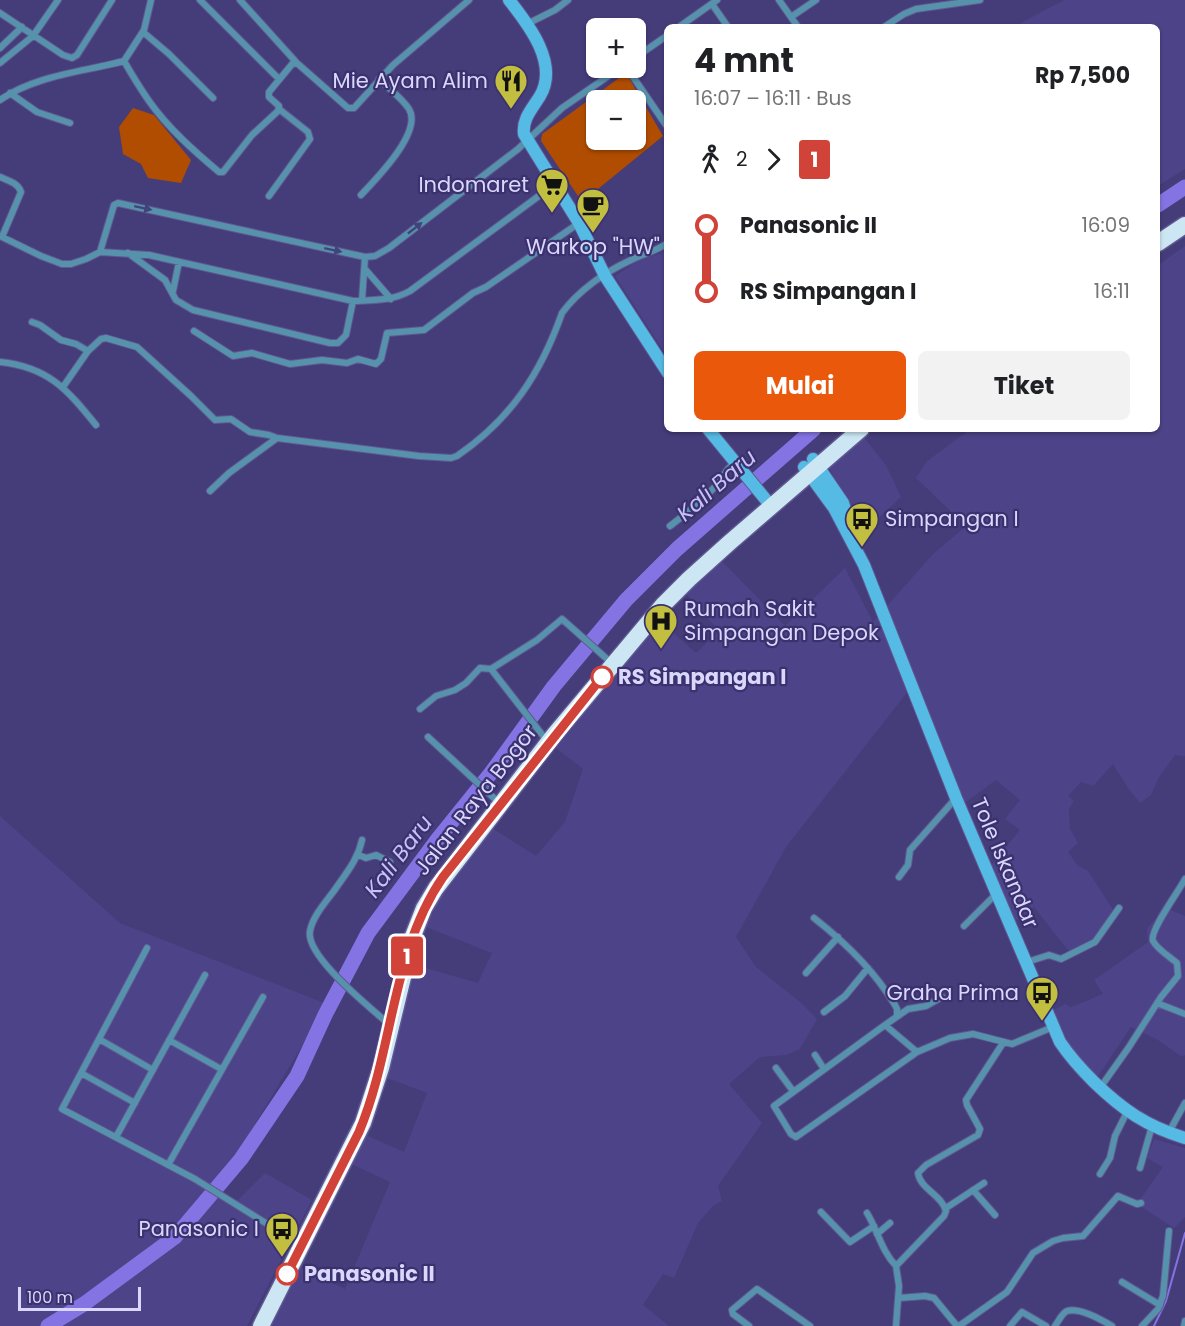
<!DOCTYPE html>
<html lang="id">
<meta charset="utf-8">
<style>
body{margin:0;font-family:Poppins,sans-serif;background:#f2f2f2;color:#202124;height:100vh;display:flex;flex-direction:column;font-size:22px;white-space:nowrap}
*{box-sizing:border-box;margin:0}
p{font-size:20px;color:#757577}
.icon{flex:none;width:33px;height:33px;fill:none;stroke:currentColor;stroke-width:2;stroke-linecap:round;stroke-linejoin:round}
.map{position:relative;flex:1;overflow:hidden}
.details{position:absolute;left:664px;top:24px;width:496px;height:408px;display:flex;flex-direction:column;background:#fff;border-radius:9px;box-shadow:0 2px 4px #0004}
.details>*{flex:none}
.badge{padding:0 12px;border-radius:4px;font-size:21px;line-height:39px}
.fabs{position:absolute;left:586px;top:18px;display:grid;gap:12px}
.fabs a{display:grid;place-items:center;width:60px;height:60px;border-radius:9px;background:#fff;box-shadow:0 2px 4px #0004;font-size:30px}
.scale{position:absolute;left:18px;bottom:15px;width:123px;box-sizing:border-box;padding-left:6px;border:3px solid #d9d8fc;border-top:0;font-size:16px;line-height:21px;white-space:nowrap;color:#d9d8fc;-webkit-text-stroke:4px #3b316e;paint-order:stroke}
.map>.badge{position:absolute;translate:-50% -50%;box-shadow:0 0 0 3px #fff}
.legs{display:flex;align-items:center;gap:9px;height:66px;padding:0 30px;font-size:20px}
.legs p{margin-inline-start:auto}
.head{display:flex;align-items:center;justify-content:space-between;height:102px;padding:0 30px}
h1{font-size:33px;font-weight:700;line-height:45px}
.action{display:flex;gap:12px;margin-top:auto;padding:12px 30px}
.action a{flex:1;height:69px;border-radius:9px;background:#ea580c;color:#fff;font-size:24px;font-weight:700;line-height:69px;text-align:center}
.action a+a{background:#f2f2f2;color:#202124}
ul{padding:0 30px;list-style:none}
li{display:flex;align-items:center;gap:21px;height:66px;font-size:22px}
li i{display:grid;place-items:center;width:9px;height:100%;margin:0 8px;background:currentColor}
li i::after{content:'';width:15px;height:15px;margin:-8px;border:4px solid;border-radius:50%;background:#fff}
li p{margin-inline-start:auto}
li:first-child i{background:linear-gradient(#0000 50%,currentColor 0)}
li:last-child i{background:linear-gradient(currentColor 50%,#0000 0)}
.map>svg:first-child{display:block}
.built{fill:#4d4388}
.green{fill:#b14d00;fill-rule:evenodd}
.lines{fill:none;stroke-linecap:round;stroke-linejoin:round}
.stream{stroke:#8473e2;stroke-width:2}
.river{stroke:#8473e2;stroke-width:15}
.street-casing{stroke:#605891;stroke-width:8}
.secondary-casing{stroke:#605891;stroke-width:14}
.highway-casing{stroke:#605891;stroke-width:19}
.street{stroke:#5792ac;stroke-width:6}
.secondary{stroke:#56bbe4;stroke-width:12}
.highway{stroke:#cce7f3;stroke-width:16}
.oneway{fill:#41447a}
.line-1-casing{stroke:#fff;stroke-width:14}
.line-1{stroke:#d14338;stroke-width:9}
.stop-1-dot{fill:#fff;stroke:#d14338;stroke-width:3}
.labels{text-anchor:middle;stroke-width:4.5;stroke-linejoin:round;paint-order:stroke}
.poi-label{font-size:21px;fill:#d9d8fc;stroke:#3b316e;text-anchor:end}
.stop-label{font-size:21px;font-weight:bold;fill:#d9d8fc;stroke:#3b316e;text-anchor:start}
.street-label{font-size:21px;fill:#d9d8fc;stroke:#3b316e}
.water-label{font-size:22px;font-style:italic;fill:#c6c2f9;stroke:#3b316e}
</style>
<div class="map">
<svg width="1185" height="1326" viewBox="0 0 1185 1326">
<rect width="100%" height="100%" fill="#453c7a"/>
<path class="built" d="M1064,0h121v169l-27,17v-159h-145z
M1185,246v510l-10,-1 -16,22 -8,18 -11,8 -12,-15 -15,-24 -20,22 -12,-4 -13,14 6,5 -5,8 1,20 8,14 -10,9 10,14 10,5 26,40 -23,33 -20,10 -37,-47 -23,17 -24,-54 33,-40 -15,-11 15,-19 -24,-20 -34,25 -46,-124 -130,166 -50,90 20,30 43,34 18,18 -17,30 -13,6 -27,2 -31,27 33,39 -44,63 4,15 -8,4 -16,18 -24,55 -11,-4 -20,31 26,21h-403l30,-60 49,23 45,-107 -43,-20 12,-30 45,20 23,-59 -48,-18 26,-113 73,21 14,-30 -71,-28 8,-19 63,-78 44,28 29,-34 18,-53 -31,-24 107,-125 37,33 23,-22 -34,-38 35,-34 65,67 60,-58 28,54 60,-68 33,-28 -50,-48 11,-17 41,-30v-2h190v-164z
M667,251l1,101 -3,1 -50,-77 23,-15z
M862,435l24,30 15,32 -43,40 -31,-76z
M0,816l120,107 207,81 -110,184 20,13 28,-28 47,27 -65,126h-247z
M1166,908l19,8v139l-3,2 -24,-17 -27,-13 -37,55 -48,-68 19,-10 6,3 32,-13 -9,-14 54,-38 -1,-14z
M1154,1139l31,9v69l-11,11 -37,-24 26,-37 -16,-9z"/>
<path class="green" d="M626,73l37,63 -81,66 -41,-61 1,-7zM636,100v40h-39v-40z
M133,108l21,7 37,45 -10,23 -33,-5 -7,-14 -18,-10 -4,-27z"/>
<g class="lines">
<path class="stream" d="M1154,1326l12,-25 19,-68"/>
<path class="river" d="M1158,205l27,-18
M48,1326l36,-22 91,-67 66,-78 56,-83 28,-61 43,-82 69,-93 54,-67 63,-87 72,-86 51,-51 137,-120"/>
<g class="street-casing">
<path id="street" d="M200,0l78,78
M240,0l56,62
M779,0l19,27
M712,4l16,23
M0,13l63,42 9,3 5,-3 35,-55
M791,17l25,-17
M527,24l28,-14 13,-10
M679,27l38,-27
M884,27l20,-13 12,-5 64,-9
M143,32l26,22 44,44
M0,48l22,-21
M636,57l32,-22
M124,61c8,14 16,27 25,40 19,27 45,50 70,71h4l29,-37 26,-24 1,-5 -10,-9v-5l24,-29 5,1 50,44h6l39,-43 76,-65
M0,63l33,-27 25,-36
M627,68l41,60
M10,93l27,19 33,11
M0,100c36,-25 83,-28 124,-39l20,-31 7,-30
M0,177c9,4 18,6 21,15l-19,45
M361,195c15,-16 62,-63 48,-86 -7,-11 -21,-21 -30,-30
M269,196l41,-57 -2,-7 -29,-23
M0,236l41,20 21,8h9l15,-5 14,-7 49,3 204,46c21,-1 39,0 57,-10l145,-107
M100,252l14,-47 4,-2 247,54 10,-1 14,-8 129,-99 44,-41 58,-40
M128,253l37,27 11,20 17,10 137,33h8l8,-8 7,-34
M365,269l26,30
M173,291l6,-29
M362,300l3,-43
M32,322l8,3 21,15 15,4 12,7 13,-12 5,-1 31,9 54,49 24,24 16,-1 19,13 19,3 8,3
M194,331l39,25 19,-3 38,11 32,-4 25,3 11,-4 18,5 5,-5 6,-26 37,-3 49,-37 13,-6 93,-64
M0,362c48,5 67,27 96,63
M63,387l25,-36
M210,491l19,-18 48,-35 142,18 32,2 6,-2c54,-37 84,-83 105,-143 16,-22 43,-41 67,-52 14,-7 25,-9 39,-18
M670,526c17,-13 36,-28 50,-45 5,-7 7,-14 16,-18
M491,669l53,68
M420,709l16,-13 19,-6 11,-7 14,-15 11,1 46,-29 25,-21 45,40
M428,737l67,62
M362,840c-4,19 -15,32 -26,48 -9,13 -23,27 -26,43 -5,24 56,73 74,89l6,3
M359,855l7,3 10,-3 14,7
M899,877l9,-12 2,-15 46,-52
M814,918c32,25 60,52 81,87l2,4v7
M964,926l32,-32
M147,948l-85,161 133,70 106,66
M1027,962l22,-7 12,4 34,-17 24,-34
M806,973l32,-36
M1157,1003l28,11
M824,1012l21,-16 23,-28
M885,1025l23,-16 18,-3 16,-9
M99,1039l54,31
M169,1040l52,29
M917,1052l-32,-27 -111,81 17,28 5,3 121,-85 33,-14 23,-4 39,10 41,-17
M815,1055l9,14
M776,1068l17,23
M81,1073l54,30
M1100,1088l29,-41 32,-50 17,-21 -1,-13c-7,-6 -20,-14 -24,-22 -4,-10 26,-50 32,-62
M1169,1132l16,-29
M116,1137l89,-162
M168,1165l95,-168
M1140,1168l12,-42
M1100,1174l10,-16 5,-22 12,-24
M973,1190l22,25
M946,1208l38,-25
M821,1212l29,30 24,-16
M867,1213c11,18 14,37 29,53
M877,1234l13,-11
M1122,1282l38,23
M899,1298l26,-2 9,2 23,28
M749,1326l-16,-12 -1,-4 25,-21 53,37
M896,1326l3,-40 -3,-20 48,-50 2,-5c-4,-16 -26,-22 -28,-38l8,-8 52,-30 2,-6 -13,-24 -1,-5 37,-57
M959,1326l48,-34 26,-39 20,-12 10,-3 20,-2 35,-40 19,8 4,-1
M1010,1326l12,-14 24,14
M1055,1326c3,-4 7,-13 12,-15 12,-4 35,9 45,15
M1142,1326l16,-17 5,-13 6,-65
M1184,1326l1,-5"/>
</g>
<g class="secondary-casing">
<path id="secondary" d="M509,0c20,25 50,64 31,96 -8,13 -18,23 -16,38l55,89 26,53 63,97
M708,429l63,77
M813,459l30,44 10,31
M804,467l30,41 30,57 92,233 104,244c10,15 21,27 34,40 29,28 52,44 91,56"/>
</g>
<g class="highway-casing">
<path id="highway" d="M1158,243l27,-18
M261,1326l102,-203 18,-55 32,-132 11,-28 12,-20 118,-153 109,-130 26,-26 40,-36 132,-114"/>
</g>
<use href="#street" class="street"/>
<use href="#secondary" class="secondary"/>
<use href="#highway" class="highway"/>
</g>
<defs><path id="oneway-solid" d="M-6-.8H1V-3.2L6.5 0L1 3.2V.8H-6Z" transform="scale(1.5)"/></defs>
<g class="oneway">
<use href="#oneway-solid" transform="translate(143 208) rotate(12)"/>
<use href="#oneway-solid" transform="translate(415 228) rotate(-38)"/>
<use href="#oneway-solid" transform="translate(333 250) rotate(12)"/>
</g>
<g class="lines">
<g class="line-1-casing">
<path id="line-1" d="M287,1274l72,-142c35,-83 32,-180 84,-255l159,-200"/>
</g>
<use href="#line-1" class="line-1"/>
</g>
<defs>
<g id="restaurant-pin" transform="scale(1.725)"><path d="M0 17L-7.5 6A9.5 9.5 0 1 1 7.5 6Z" fill="#c1be40" stroke="#3b316e"/><path d="M-5-6h1v4h1v-4h1v4h1v-4h1v5L-1.5 .5V6h-2V.5L-5-1ZM5-6V6H3V1.5H1.5Q1.5-4 5-6Z" fill="#111"/></g>
<g id="supermarket-pin" transform="scale(1.725)"><path d="M0 17L-7.5 6A9.5 9.5 0 1 1 7.5 6Z" fill="#c1be40" stroke="#3b316e"/><path d="M-6-5.5h2.5l.6 2H6L4.5 2H-2.5L-4.4-4H-6ZM-1.5 3.2a1.3 1.3 0 1 0 .1 0ZM3 3.2a1.3 1.3 0 1 0 .1 0Z" fill="#111"/></g>
<g id="cafe-pin" transform="scale(1.725)"><path d="M0 17L-7.5 6A9.5 9.5 0 1 1 7.5 6Z" fill="#c1be40" stroke="#3b316e"/><path d="M-5.5-4.5H6V0H3Q3 3.5 0 3.5H-2.5Q-5.5 3.5-5.5 0ZM3-3.2v2h1.7v-2ZM-6 4.5H4V6H-6Z" fill="#111"/></g>
<g id="bus-pin" transform="scale(1.725)"><path d="M0 17L-7.5 6A9.5 9.5 0 1 1 7.5 6Z" fill="#c1be40" stroke="#3b316e"/><path d="M-5-6H5V4H4V6H2V4H-2V6H-4V4H-5ZM-3.5-4V0h7V-4ZM-3.5 1.2v1.5H-2V1.2ZM2 1.2v1.5H3.5V1.2Z" fill="#111"/></g>
<g id="hospital-pin" transform="scale(1.725)"><path d="M0 17L-7.5 6A9.5 9.5 0 1 1 7.5 6Z" fill="#c1be40" stroke="#3b316e"/><path d="M-5-5h3v3.5h4V-5h3V5h-3V1.5h-4V5h-3Z" fill="#111"/></g>
</defs>
<g fill-rule="evenodd">
<use href="#restaurant-pin" x="511" y="81"/>
<use href="#supermarket-pin" x="552" y="185"/>
<use href="#cafe-pin" x="593" y="205"/>
<use href="#bus-pin" x="862" y="519"/>
<use href="#hospital-pin" x="661" y="621"/>
<use href="#bus-pin" x="1042" y="993"/>
<use href="#bus-pin" x="282" y="1229"/>
</g>
<g class="stop-1-dot">
<circle cx="602" cy="677" r="10"/>
<circle cx="287" cy="1274" r="10"/>
</g>
<g class="labels">
<g class="poi-label">
<text x="488" y="88">Mie Ayam Alim</text>
<text x="529" y="192">Indomaret</text>
<text x="593" y="254" text-anchor="middle">Warkop "HW"</text>
<text x="885" y="526" text-anchor="start">Simpangan I</text>
<text x="684" y="616" text-anchor="start">Rumah Sakit<tspan x="684" dy="24">Simpangan Depok</tspan></text>
<text x="1019" y="1000">Graha Prima</text>
<text x="259" y="1236">Panasonic I</text>
</g>
<g class="stop-label">
<text x="618" y="684">RS Simpangan I</text>
<text x="304" y="1281">Panasonic II</text>
</g>
<g class="street-label">
<text transform="translate(476 800) rotate(-52)" y="7">Jalan Raya Bogor</text>
<text transform="translate(1005 863) rotate(67)" y="7">Tole Iskandar</text>
</g>
<g class="water-label">
<text transform="translate(716 485) rotate(-41)" y="8">Kali Baru</text>
<text transform="translate(398 856) rotate(-53)" y="8">Kali Baru</text>
</g>
</g>
</svg>
<div class="fabs">
<a>+</a>
<a>−</a>
</div>
<div class="scale">100 m</div>
<b class="badge" style="left:407px;top:956px;background:#d14338;color:#fff">1</b>
<section class="details">
<div class="head"><div><h1>4 mnt</h1><p>16:07 – 16:11 · Bus</p></div><b>Rp 7,500</b></div>
<div class="legs"><svg class="icon" aria-label="walk" viewBox="0 0 24 24"><circle cx="13" cy="4" r="2"/><path d="M13 8l-2 6 4 7M11 14l-3 7M7 12l3-4h3l4 4"/></svg>2<svg class="icon" aria-label="forward" viewBox="0 0 24 24"><path d="M9 5l7 7-7 7"/></svg><b class="badge" style="background:#d14338;color:#fff">1</b></div>
<ul>
<li><i style="color:#d14338"></i><b>Panasonic II</b><p>16:09</p></li>
<li><i style="color:#d14338"></i><b>RS Simpangan I</b><p>16:11</p></li>
</ul>
<div class="action"><a>Mulai</a><a>Tiket</a></div>
</section>
</div>
